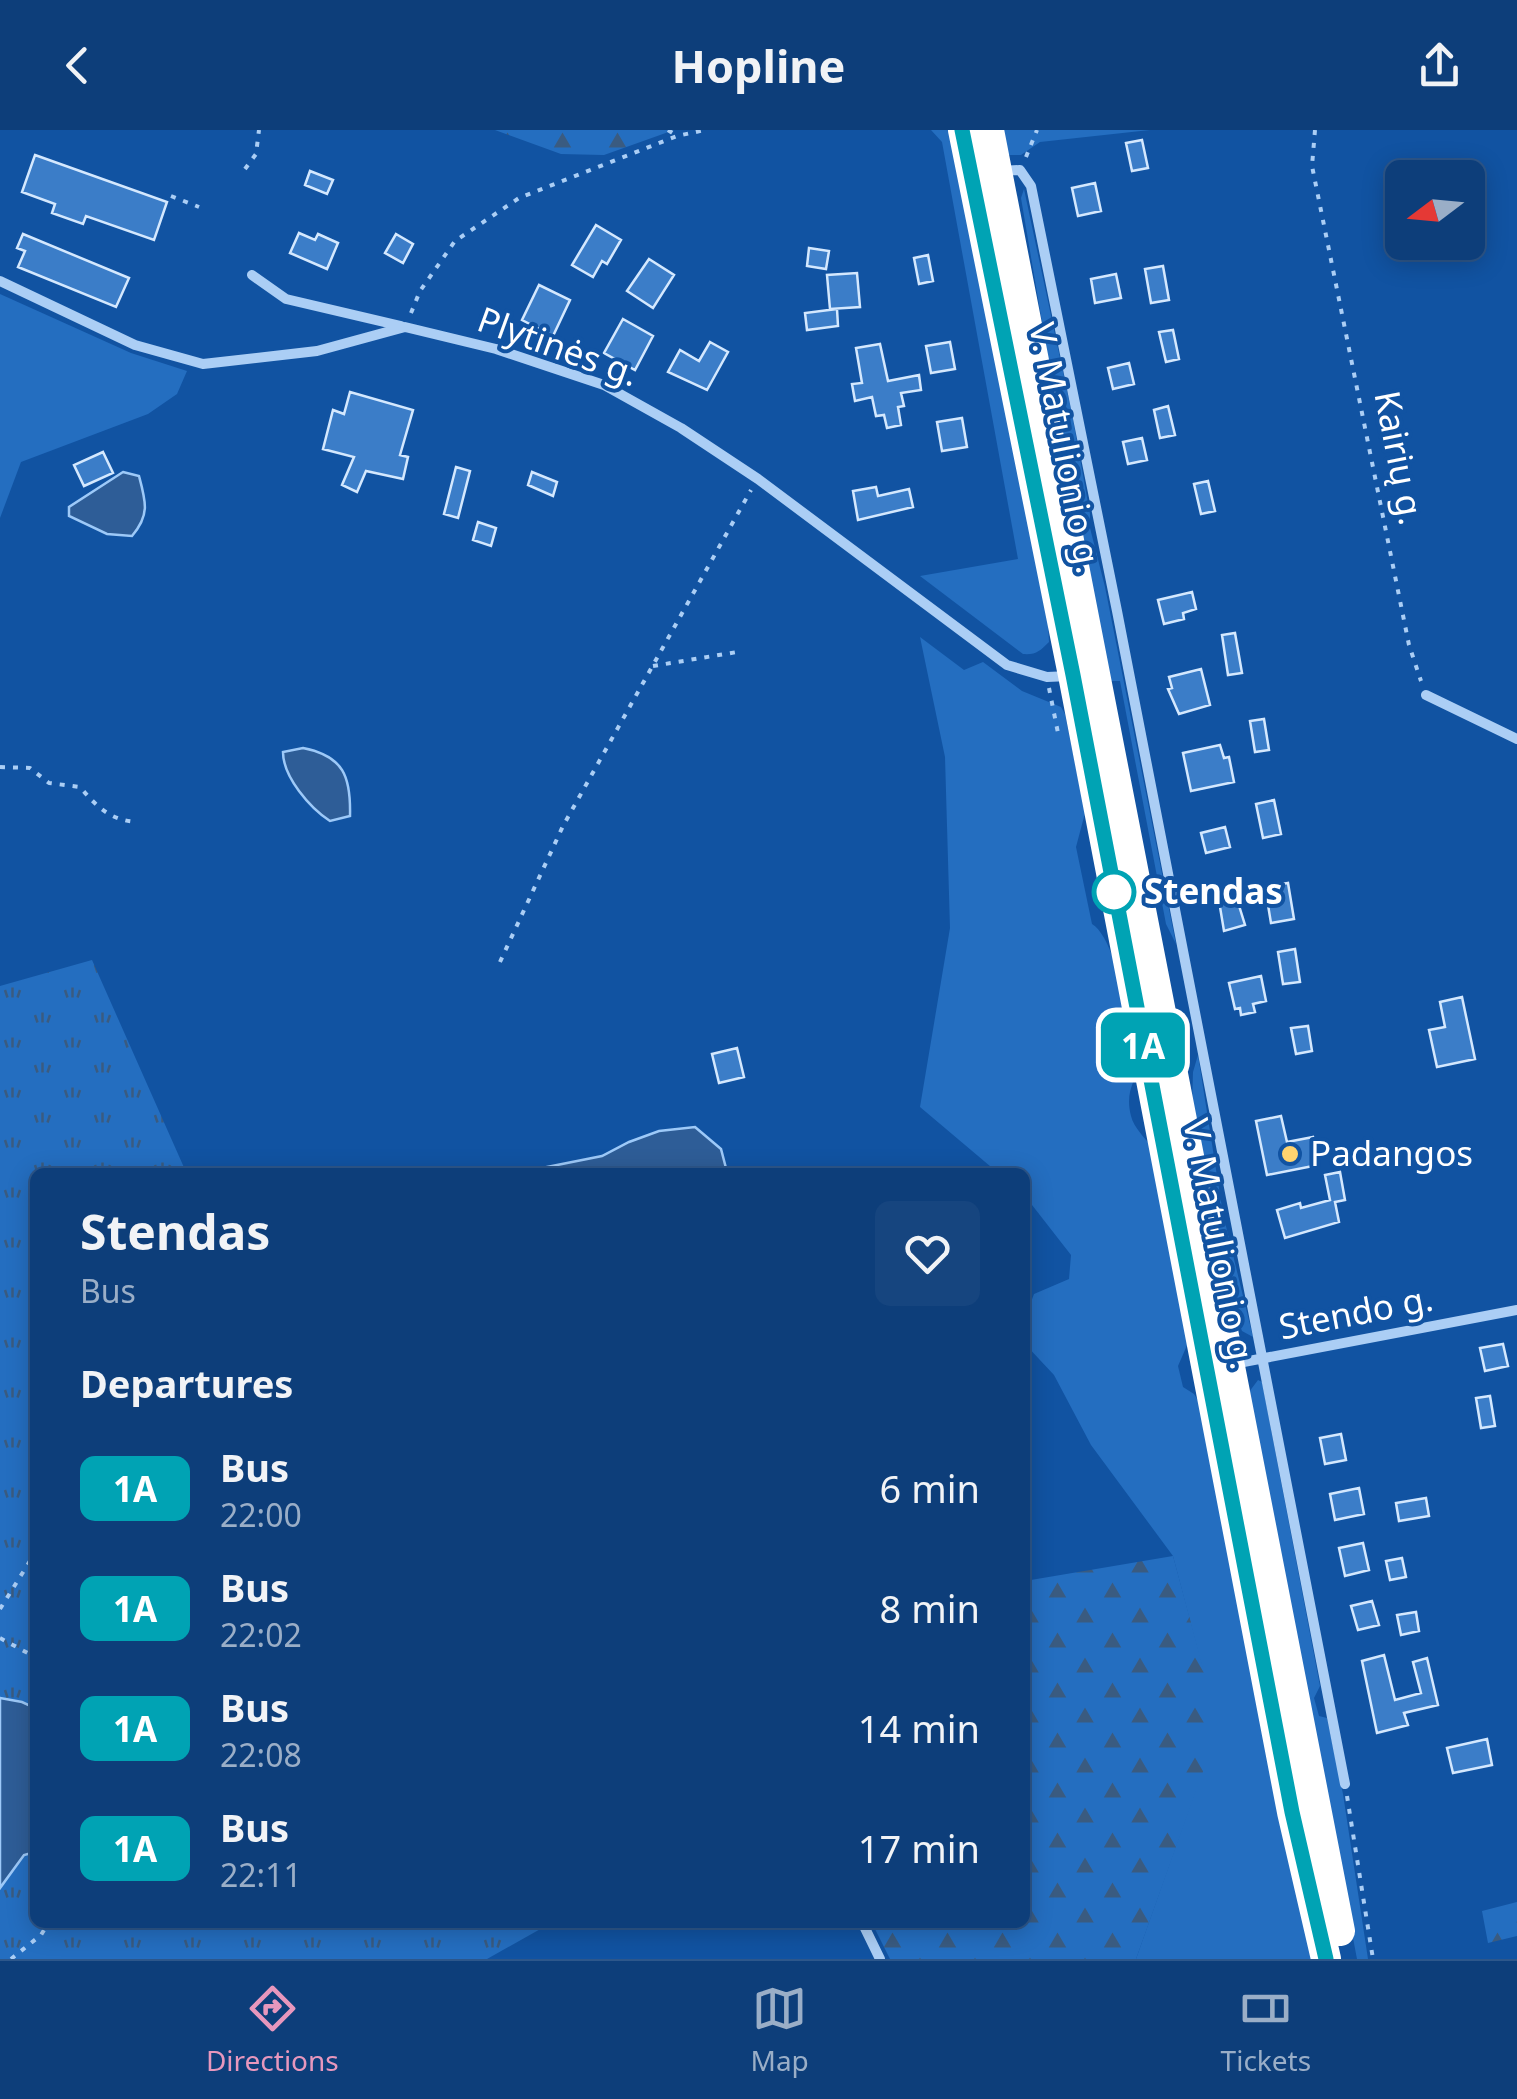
<!DOCTYPE html>
<meta charset="utf-8">
<style>
body{margin:0;font-family:"Noto Sans",sans-serif;background:#16457f;color:#f1f3f6;height:100vh;display:flex;flex-direction:column;font-size:38px;white-space:nowrap}
*{box-sizing:border-box;margin:0}
p{font-size:32px;color:#9aaec7}
.icon{flex:none;width:55px;height:55px;fill:none;stroke:currentColor;stroke-width:2;stroke-linecap:round;stroke-linejoin:round}
.map{position:relative;flex:1;overflow:hidden}
.details{position:absolute;left:30px;top:1038px;width:1000px;height:760px;display:flex;flex-direction:column;background:#0d3e7a;border-radius:15px;box-shadow:0 5px 25px #0003,0 0 0 2px #2d578b}
.details>*{flex:none}
.badge{padding:0 20px;border-radius:15px;font-size:35px;line-height:65px}
.needle{width:65px;rotate:254deg}
.tools{position:absolute;left:1385px;top:30px;display:grid;gap:20px}
.tools a{display:grid;place-items:center;width:100px;height:100px;border-radius:15px;background:#0d3e7a;box-shadow:0 5px 25px #0003,0 0 0 2px #2d578b;font-size:50px}
.map>.badge{position:absolute;translate:-50% -50%;box-shadow:0 0 0 5px #fff}
h2{padding:0 50px;font-size:38px;line-height:90px}
.round{display:grid;place-items:center;flex:none;width:105px;height:105px;border-radius:15px;background:#16457f}
.head{display:flex;align-items:center;justify-content:space-between;height:170px;padding:0 50px}
h1{font-size:48px;font-weight:700;line-height:75px}
ul{padding:0;list-style:none}
li{display:flex;align-items:center;gap:30px;height:120px;padding:0 50px}
li div{flex:1}
li b{display:block;font-size:38px}
li em{font-style:normal}
li .badge{min-width:110px;font-weight:700;text-align:center}
header{display:flex;justify-content:space-between;align-items:center;height:130px;padding:0 50px;background:#0d3e7a;font-size:45px;font-weight:700}
.tab-bar{display:flex;justify-content:space-around;align-items:center;height:140px;border-top:2px solid #2d578b;background:#0d3e7a;font-size:28px;color:#9aaec7}
.tab-bar a{display:grid;justify-items:center;gap:5px}
.tab-bar .current{color:#e797bd}
.map>svg:first-child{display:block}
.green{fill:#246ec0}
.forest{fill:url(#forest-firs)}
.park{fill:url(#park-tufts)}
.water{fill:#2e5d97;stroke:#9dc9f8;stroke-width:2.5}
.building{fill:#3b7dc8;stroke:#d4e8fe;stroke-width:2.5}
.lines{fill:none;stroke-linecap:round;stroke-linejoin:round}
.path{stroke:#abcef5;stroke-width:4;stroke-dasharray:5 8;stroke-linecap:butt}
.street{stroke:#abcef5;stroke-width:10}
.highway{stroke:#fff;stroke-width:30}
.line-casing{stroke:#fff;stroke-width:22}
.line{stroke:#00a3b4;stroke-width:15}
.stop-dot{fill:#fff;stroke:#00a3b4;stroke-width:5}
.poi-dot{fill:#ffd36f;stroke:#1153a2;stroke-width:4}
.labels{text-anchor:middle;stroke-width:8;stroke-linejoin:round;paint-order:stroke}
.street-label{font-size:35px;fill:#fff;stroke:#1153a2}
.stop-label{font-size:35px;font-weight:bold;fill:#fff;stroke:#1153a2;text-anchor:start}
.poi-label{font-size:35px;fill:#fff;stroke:#1153a2;text-anchor:start}
</style>
<header><svg class="icon" aria-label="back" viewBox="0 0 24 24"><path d="M15 5l-7 7 7 7"/></svg>Hopline<svg class="icon" aria-label="share" viewBox="0 0 24 24"><path d="M12 15V3M7 8l5-5 5 5M5 13v7h14v-7"/></svg></header>
<div class="map">
<svg width="1517" height="1829" viewBox="0 0 1517 1829">
<defs>
<pattern id="forest-firs" width="22" height="20" patternUnits="userSpaceOnUse" patternTransform="scale(2.5)"><rect width="22" height="20" fill="#246ec0"/><path d="M5 1l3.5 6h-7zM16 11l3.5 6h-7z" fill="#3a5b80"/></pattern>
<pattern id="park-tufts" width="24" height="20" patternUnits="userSpaceOnUse" patternTransform="scale(2.5)"><rect width="24" height="20" fill="#246ec0"/><path d="M3 7l-1-3M5 7V3M7 7l1-3M15 17l-1-3M17 17v-4M19 17l1-3" fill="none" stroke="#3a5b80"/></pattern>
</defs>
<rect width="100%" height="100%" fill="#1153a2"/>
<path class="green" d="M931,0h18l99,494 1,18c-9,9 -13,13 -26,12l-103,-78 98,-17 -76,-417z
M1001,0h149l-110,12 -19,13h-14z
M1024,59l48,225 18,100v14l15,59 71,357 -10,-20 -46,-243h-11l-46,-235 -42,-248z
M0,164l131,59 56,18 -10,23 -29,20 -127,48 -21,56z
M920,507l44,33 19,-8 39,29 39,16 4,7 20,99 -9,34 16,77c25,15 41,109 44,139 2,20 -12,25 -5,53 3,12 14,22 22,32l35,195 -10,23 5,21 11,7 7,11 110,554h-175l82,-232 -45,-171 -82,-111 -37,-70 -29,-31v-26l9,-24 35,-15 2,-24 -46,-59v-24h-28l-77,-65 30,-179 -5,-171z
M1198,925l25,159 30,123 -11,-6 -8,-22 -42,-205 1,-32z
M1258,1250l4,2 58,304 -6,12 5,18 8,2 16,76 25,165h-11l-108,-567z"/>
<path class="forest" d="M495,0h179l-70,25 -43,-1z
M1173,1426l46,171 -83,232h-246l-18,-36 153,-1v-341z
M1517,1772v34l-29,7 -6,-32z"/>
<path class="park" d="M92,830l94,212h-151v750l516,1 -64,36h-487v-973z"/>
<path class="water" d="M123,342l16,4c7,26 11,39 -7,60l-25,-2 -38,-18v-9z
M303,618c41,8 48,29 47,68l-20,5c-20,-13 -47,-44 -47,-69z
M695,997l26,22 6,23h-205l80,-16 27,-14 30,-11z
M0,1568l22,4 13,6v144l-11,3 -24,33z"/>
<path class="building" d="M1142,10l6,28 -16,3 -6,-28z
M35,25l132,47 -13,38 -68,-24 -3,8 -31,-11 3,-9 -33,-12z
M310,41l23,9 -6,14 -22,-9z
M1095,53l6,28 -23,5 -6,-28z
M596,95l25,15 -14,24 -5,-3 -9,16 -21,-12z
M299,103l16,7 3,-6 20,9 -11,26 -37,-16z
M23,104l106,44 -13,29 -98,-40 7,-16 -8,-3z
M396,104l17,10 -10,19 -18,-10z
M809,118l20,3 -3,18 -19,-3z
M928,125l5,26 -14,3 -5,-26z
M649,129l25,16 -21,33 -26,-17z
M1163,136l6,34 -18,3 -6,-34z
M857,143l3,34 -30,2 -3,-34z
M1116,144l5,24 -26,5 -4,-24z
M539,155l31,15 -17,36 -31,-16z
M837,179l1,17 -31,4 -2,-17z
M623,189l30,17 -18,34 -31,-17z
M1173,200l6,29 -13,3 -7,-30z
M710,212l18,10 -21,38 -39,-18 12,-22 19,11z
M950,212l5,27 -24,4 -5,-27z
M880,214l8,37 31,-6 2,15 -20,3 3,13 -6,1 3,18 -14,3 -3,-13 -8,1 -4,-19 -17,4 -3,-17 10,-1 -6,-35z
M1129,233l5,21 -21,5 -5,-21z
M350,262l63,18 -13,45 8,2 -5,22 -37,-8 -9,21 -15,-7 12,-28 -31,-8 10,-39 11,4z
M1168,276l7,29 -15,3 -6,-28z
M962,288l5,29 -25,4 -5,-29z
M1142,308l5,22 -19,4 -5,-22z
M103,322l10,21 -29,13 -10,-21z
M456,337l14,4 -12,47 -14,-4z
M532,342l25,10 -4,14 -25,-11z
M1208,351l7,30 -14,3 -7,-30z
M876,357l2,9 31,-7 4,18 -55,13 -5,-29z
M478,392l18,6 -5,18 -18,-6z
M1192,462l4,17 -13,4 1,6 -20,5 -6,-24z
M1235,503l7,40 -14,2 -6,-40z
M1201,539l9,36 -31,9 -11,-25 4,-1 -3,-11z
M1264,589l5,31 -14,2 -5,-31z
M1220,615l4,13 5,-1 5,25 -43,9 -8,-38z
M1274,670l7,34 -18,4 -7,-34z
M1225,697l5,20 -24,6 -5,-20z
M1288,753l6,36 -23,4 -6,-36z
M1236,766l9,29 -21,6 -5,-30z
M1295,819l5,33 -17,2 -5,-32z
M1261,846l5,25 -13,3 2,8 -14,3 -1,-7 -5,1 -6,-26z
M1462,867l13,62 -38,8 -8,-37 16,-3 -5,-25z
M1308,896l4,25 -16,3 -5,-26z
M737,918l7,29 -25,6 -7,-29z
M1281,986l6,26 26,-5 5,28 -51,10 -11,-54z
M1340,1042l5,28 -10,2 4,20 -54,16 -8,-28 23,-7 1,5 29,-8 -5,-25z
M1503,1214l5,22 -23,5 -5,-23z
M1490,1266l5,30 -14,2 -5,-30z
M1341,1304l5,26 -21,4 -5,-26z
M1359,1358l5,26 -29,6 -5,-26z
M1426,1368l3,18 -30,5 -3,-18z
M1363,1413l6,27 -24,6 -6,-28z
M1402,1428l4,19 -16,3 -4,-19z
M1372,1471l7,24 -21,5 -7,-24z
M1416,1482l3,19 -18,4 -4,-20z
M1384,1525l11,45 26,-7 -8,-31 14,-4 11,47 -34,8 4,12 -31,8 -15,-72z
M1487,1609l5,26 -39,8 -6,-25z"/>
<g class="lines">
<path class="path" d="M668,0l9,6
M1315,0l-3,36 97,479 12,36
M1026,27l11,-27
M245,39l11,-15 3,-24
M171,66l28,11
M411,183l9,-22 35,-50 64,-43 158,-62 28,-6
M653,536l84,-14
M1049,558l10,50
M0,637l30,1 19,15 31,4c17,20 31,34 58,35
M500,832l63,-136 188,-336
M0,1479l35,-56
M0,1508l35,19
M1347,1666l26,163
M524,1792l5,7
M11,1829l30,-24 8,-13"/>
<path class="street" d="M999,41l21,-1 11,16 86,425 228,1173
M252,145l34,24 115,27
M0,151l135,64 68,19 114,-13 88,-24 91,22 108,36 77,43 77,51 249,186 40,12 22,-1
M1426,565l91,44
M1233,1234l284,-54
M862,1792l18,37"/>
<path class="highway" d="M963,0l110,545 219,1137 34,147
M989,0l351,1801"/>
</g>
<g class="lines">
<g class="line-casing">
<path id="line" d="M962,0l111,545 219,1137 34,147"/>
</g>
<use href="#line" class="line"/>
</g>
<circle class="stop-dot" cx="1114" cy="762" r="20"/>
<circle class="poi-dot" cx="1290" cy="1024" r="10"/>
<g class="labels">
<g class="street-label">
<text transform="translate(558 217) rotate(20)" y="12">Plytinės g.</text>
<text transform="translate(1065 318) rotate(79)" y="12">V. Matulionio g.</text>
<text transform="translate(1399 328) rotate(79)" y="12">Kairių g.</text>
<text transform="translate(1219 1114) rotate(79)" y="12">V. Matulionio g.</text>
<text transform="translate(1356 1183) rotate(-11)" y="12">Stendo g.</text>
</g>
<g class="stop-label">
<text x="1144" y="774">Stendas</text>
</g>
<g class="poi-label">
<text x="1310" y="1036">Padangos</text>
</g>
</g>
</svg>
<div class="tools">
<a><svg class="needle" viewBox="-14 -14 28 28"><path d="M0-13l5 13h-10z" fill="#e53935"/><path d="M0 13l5-13h-10z" fill="#9aaec7"/></svg></a>
</div>
<b class="badge" style="left:1143px;top:915px;background:#00a3b4;color:#fff">1A</b>
<section class="details">
<div class="head"><div><h1>Stendas</h1><p>Bus</p></div><a class="round"><svg class="icon" aria-label="heart" viewBox="0 0 24 24"><path d="M12 20l-8-8c-3-5 5-10 8-4 3-6 11-1 8 4z"/></svg></a></div>
<h2>Departures</h2>
<ul>
<li><span class="badge" style="background:#00a3b4;color:#fff">1A</span><div><b>Bus</b><p>22:00</p></div><em>6 min</em></li>
<li><span class="badge" style="background:#00a3b4;color:#fff">1A</span><div><b>Bus</b><p>22:02</p></div><em>8 min</em></li>
<li><span class="badge" style="background:#00a3b4;color:#fff">1A</span><div><b>Bus</b><p>22:08</p></div><em>14 min</em></li>
<li><span class="badge" style="background:#00a3b4;color:#fff">1A</span><div><b>Bus</b><p>22:11</p></div><em>17 min</em></li>
</ul>
</section>
</div>
<nav class="tab-bar">
<a class="current"><svg class="icon" aria-label="directions" viewBox="0 0 24 24"><path d="M12 3l9 9-9 9-9-9zM9 14v-3h6M13 9l2 2-2 2"/></svg>Directions</a>
<a><svg class="icon" aria-label="map" viewBox="0 0 24 24"><path d="M3 6l6-2 6 2 6-2v14l-6 2-6-2-6 2zM9 4v14M15 6v14"/></svg>Map</a>
<a><svg class="icon" aria-label="tickets" viewBox="0 0 24 24"><path d="M3 7h18v10H3zM15 7v10"/></svg>Tickets</a>
</nav>
